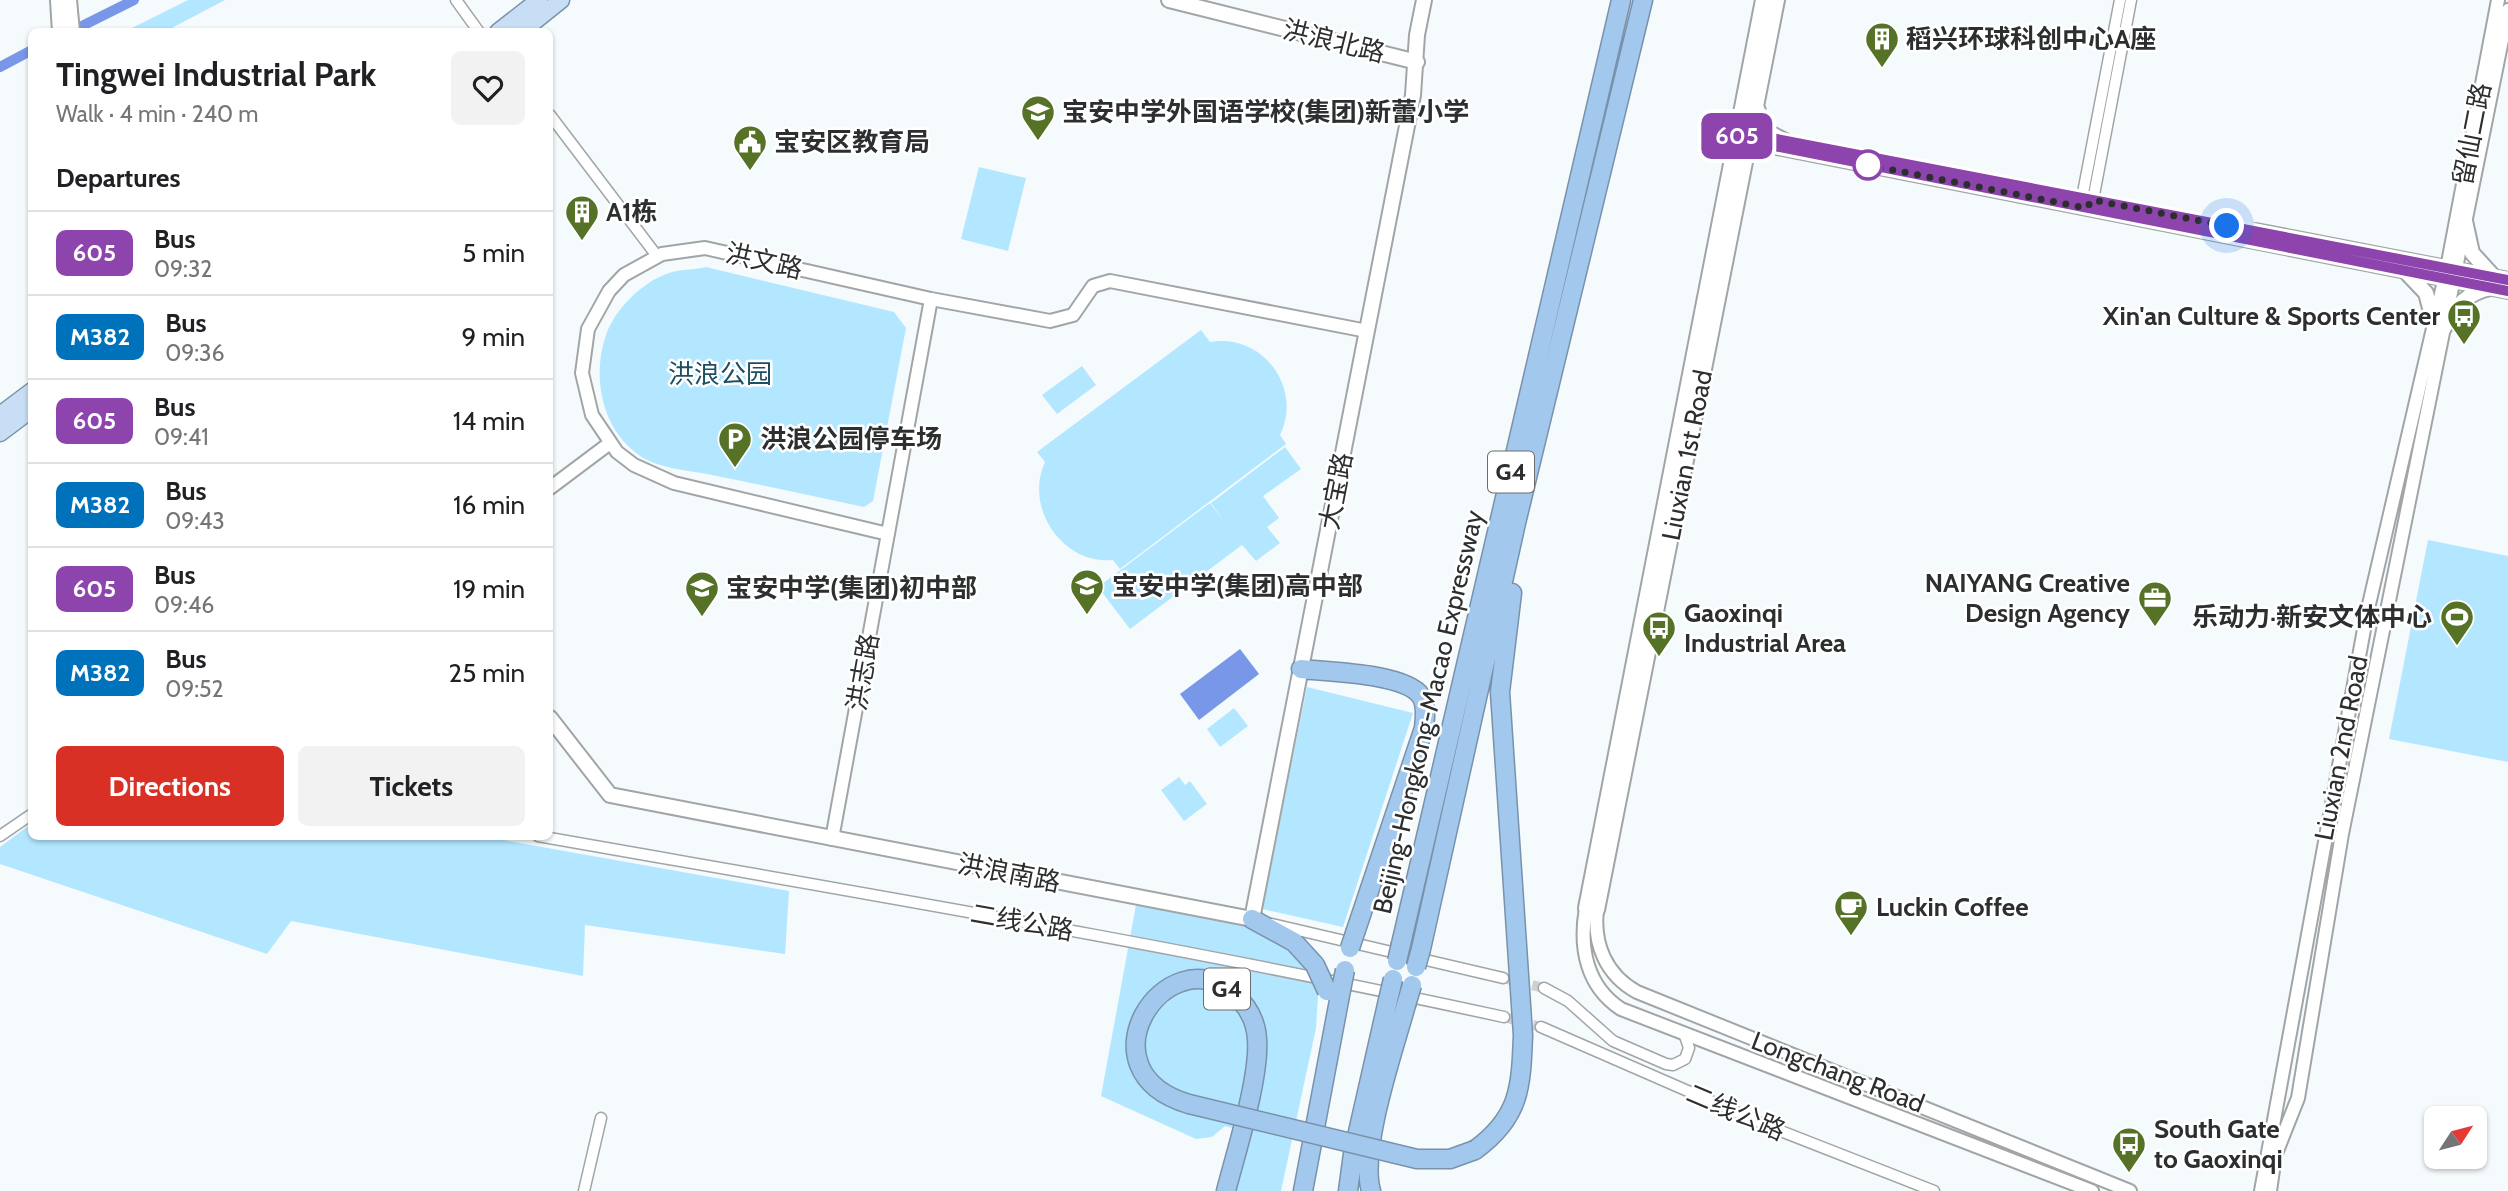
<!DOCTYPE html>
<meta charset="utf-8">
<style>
body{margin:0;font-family:Cabin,"Noto Sans SC",sans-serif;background:#f2f2f2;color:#202124;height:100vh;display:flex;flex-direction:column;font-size:26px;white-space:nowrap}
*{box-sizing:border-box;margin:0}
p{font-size:23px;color:#757577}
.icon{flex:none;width:38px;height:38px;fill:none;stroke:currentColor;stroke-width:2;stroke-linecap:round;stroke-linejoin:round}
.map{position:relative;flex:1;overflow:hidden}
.drawer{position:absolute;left:28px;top:28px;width:525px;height:812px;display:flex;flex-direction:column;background:#fff;border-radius:10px;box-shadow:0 2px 5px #0004}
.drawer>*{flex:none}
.badge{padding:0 14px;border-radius:10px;font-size:24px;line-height:46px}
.needle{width:46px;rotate:54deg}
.controls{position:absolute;left:2424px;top:1106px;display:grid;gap:14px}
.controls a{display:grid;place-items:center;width:63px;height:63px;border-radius:10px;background:#fff;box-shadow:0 2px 5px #0004;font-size:35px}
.you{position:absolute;width:35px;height:35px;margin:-18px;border:5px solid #fff;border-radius:50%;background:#1a73e8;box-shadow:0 0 0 10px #1a73e833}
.map>.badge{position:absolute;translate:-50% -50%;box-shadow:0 0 0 4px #fff}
h2{padding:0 28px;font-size:26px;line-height:63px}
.round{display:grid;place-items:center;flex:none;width:74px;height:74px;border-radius:10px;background:#f2f2f2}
.summary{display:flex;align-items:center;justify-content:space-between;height:119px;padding:0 28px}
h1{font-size:33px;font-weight:700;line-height:52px}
.action{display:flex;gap:14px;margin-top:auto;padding:14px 28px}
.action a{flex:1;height:80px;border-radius:10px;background:#d93025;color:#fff;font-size:28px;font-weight:700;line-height:80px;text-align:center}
.action a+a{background:#f2f2f2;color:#202124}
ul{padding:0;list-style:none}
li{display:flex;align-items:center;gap:21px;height:84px;padding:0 28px;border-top:2px solid #e0e0e0}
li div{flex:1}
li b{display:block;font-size:26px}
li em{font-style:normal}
li .badge{min-width:77px;font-weight:700;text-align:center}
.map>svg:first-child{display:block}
.green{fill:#b3e7ff}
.water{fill:#7997e9}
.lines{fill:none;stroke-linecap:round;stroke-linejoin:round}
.canal{stroke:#7997e9;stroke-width:10}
.minor-tunnel{stroke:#cdd1d3;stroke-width:10;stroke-dasharray:10 5;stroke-linecap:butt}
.minor-casing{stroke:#a1a5a8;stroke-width:13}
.tertiary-casing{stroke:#a1a5a8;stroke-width:16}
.secondary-casing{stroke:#a1a5a8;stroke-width:18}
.primary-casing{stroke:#7992aa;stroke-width:19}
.motorway-casing{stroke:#7992aa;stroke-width:21}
.minor{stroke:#fff;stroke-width:10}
.tertiary{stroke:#fff;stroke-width:12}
.secondary{stroke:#fff;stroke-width:14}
.primary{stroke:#c8def4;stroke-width:16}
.motorway{stroke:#a3c8ed;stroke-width:18}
.motorway-bridge-casing{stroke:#7992aa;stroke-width:21;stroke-linecap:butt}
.motorway-bridge{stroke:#a3c8ed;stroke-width:18}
.line-casing{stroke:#fff;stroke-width:16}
.line{stroke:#8e44ad;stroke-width:10}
.walk{stroke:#2c2e2f;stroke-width:7;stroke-dasharray:0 12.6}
.stop-dot{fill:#fff;stroke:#8e44ad;stroke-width:3.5}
.labels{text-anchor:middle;stroke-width:5;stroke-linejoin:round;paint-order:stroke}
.shield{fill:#fff;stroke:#6b6d6d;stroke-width:2}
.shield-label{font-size:24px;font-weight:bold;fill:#2c2e2f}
.poi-label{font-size:26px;font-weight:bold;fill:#2c2e2f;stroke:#fff;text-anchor:start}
.street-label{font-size:26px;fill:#2c2e2f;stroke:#fff}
.park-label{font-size:26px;fill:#1d4f63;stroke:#fff}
</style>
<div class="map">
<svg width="2508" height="1191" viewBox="0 0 2508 1191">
<rect width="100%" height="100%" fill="#f5fafc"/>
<path class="green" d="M188,0h37l-59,31h-40z
M979,167l47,11 -18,73 -47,-12z
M706,267l188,45 12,16 -33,173 -9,6c-51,-11 -102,-22 -152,-32 -20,-4 -45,-6 -63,-14 -45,-22 -59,-81 -43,-126 9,-26 36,-53 63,-62 11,-4 25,-3 37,-6z
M1201,330l9,12c53,-9 93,46 70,93l6,9 -166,125 -7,-9c-51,5 -89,-53 -68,-98l-8,-10z
M1082,366l14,19 -39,29 -15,-19z
M1285,447l16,22 -38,27 16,22 -12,9 13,16 -24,18 -14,-16 -112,84 -32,-42 112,-84 13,17 -12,-17z
M2428,540l80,16v206l-119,-23z
M1307,687l106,26 -70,214 -81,-18z
M1234,708l14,18 -28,21 -13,-18z
M1179,777l6,8 5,-4 17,23 -23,17 -23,-31z
M31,824l1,12 454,1 303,54 -4,63 -200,-29 -2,51 -292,-55 -24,33 -267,-90v-17z
M1136,905l116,19 41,24 13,19 12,28 -2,33 -35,163h-50l12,-60 -18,-5 -13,11 -16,2 -95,-43z"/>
<path class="water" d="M1240,649l19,25 -60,46 -19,-26z"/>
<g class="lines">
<path class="canal" d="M70,32l64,-32
M0,67l32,-17"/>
<path class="minor-tunnel" d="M1503,978l41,10
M1504,1017l37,10"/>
<g class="minor-casing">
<path id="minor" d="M456,0l23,32
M2120,0l-38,198 4,10 7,-8 38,-200
M550,115l107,141
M0,836l32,-22
M538,836c323,57 646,111 966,181
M1272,924l231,54
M1544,988l24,13 45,40 53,23 7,1 12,-6 4,-11 -4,-12
M1541,1027l227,99 166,65
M584,1191l17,-73"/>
</g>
<g class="tertiary-casing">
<path id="tertiary" d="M550,488l60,-45
M888,534l-214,-51 -40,-18 -17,-13 -25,-37 -10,-42 6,-44 21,-38 15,-16 38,-21 43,-6 226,51 119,22 23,-6 20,-29 17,-5 257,50
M832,839l99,-540
M1586,908c-7,39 0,78 35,101l471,182
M1597,910c-4,34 9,65 40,82l493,199
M2261,1191l106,-578 80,-345 51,-268
M2270,1191l5,-35 23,-58 44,-264 166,-824"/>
</g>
<g class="secondary-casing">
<path id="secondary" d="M58,0l2,32
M69,0l3,32
M1169,0l248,62
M1757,108l7,22 21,11
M1742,140l766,151
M2465,221l7,32 21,23
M2256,231l252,49
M2407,273l19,20 8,30
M2444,328c9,-20 24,-36 47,-40
M550,718l60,77 642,124 161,-824 4,-60 7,-35
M1586,908l177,-908
M1597,910l180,-910"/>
</g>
<g class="primary-casing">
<path id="primary" d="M498,32l41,-32
M521,32l40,-32
M0,415l32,-24
M0,433l32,-24"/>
</g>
<g class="motorway-casing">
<path id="motorway" d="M1301,669c27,3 104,4 120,27 6,9 4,22 3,32l-68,202
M1252,919l42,23 21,23
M1401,944l220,-944
M1421,949l95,-426 127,-523
M1189,1104c-112,-33 -23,-168 44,-111 14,12 23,28 24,46 3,38 -21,113 -31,152
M1475,1150c45,-33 46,-62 48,-115l-23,-343 12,-99
M1303,1191l38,-201
M1348,1191l5,-37 35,-154
M1371,1191c-12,-42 23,-142 35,-186"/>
</g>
<use href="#minor" class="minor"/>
<use href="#tertiary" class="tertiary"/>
<use href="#secondary" class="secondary"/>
<use href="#primary" class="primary"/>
<use href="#motorway" class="motorway"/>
<g class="motorway-bridge-casing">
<path id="motorway-bridge" d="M1350,948l6,-18
M1397,961l4,-17
M1315,965l12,26
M1416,967l5,-18
M1341,990l4,-20
M1388,1000l5,-21
M1406,1005l6,-20
M1189,1104l228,55h33l25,-9"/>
</g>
<use href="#motorway-bridge" class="motorway-bridge"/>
</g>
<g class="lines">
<g class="line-casing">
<path id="line" d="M2508,280l-768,-148 -3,3 1,4 11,2 759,150"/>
</g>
<use href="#line" class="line"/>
<path class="walk" d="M1868,165l218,43 7,-8 134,26"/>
</g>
<defs>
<g id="building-pin" transform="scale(1.75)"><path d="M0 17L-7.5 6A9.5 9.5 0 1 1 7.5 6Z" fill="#557226" stroke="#fff"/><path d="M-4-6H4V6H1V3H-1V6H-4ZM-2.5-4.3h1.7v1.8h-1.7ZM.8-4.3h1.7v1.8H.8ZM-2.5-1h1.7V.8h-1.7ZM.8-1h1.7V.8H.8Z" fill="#fff"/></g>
<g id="school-pin" transform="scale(1.75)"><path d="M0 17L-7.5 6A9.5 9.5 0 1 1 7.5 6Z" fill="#557226" stroke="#fff"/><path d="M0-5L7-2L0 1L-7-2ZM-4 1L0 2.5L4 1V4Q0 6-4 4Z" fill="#fff"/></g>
<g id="civic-pin" transform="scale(1.75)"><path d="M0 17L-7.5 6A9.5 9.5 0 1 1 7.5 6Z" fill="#557226" stroke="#fff"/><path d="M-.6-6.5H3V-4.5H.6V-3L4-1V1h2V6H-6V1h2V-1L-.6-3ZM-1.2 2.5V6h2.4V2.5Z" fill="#fff"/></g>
<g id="bus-pin" transform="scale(1.75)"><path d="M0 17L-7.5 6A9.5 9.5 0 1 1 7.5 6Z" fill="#557226" stroke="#fff"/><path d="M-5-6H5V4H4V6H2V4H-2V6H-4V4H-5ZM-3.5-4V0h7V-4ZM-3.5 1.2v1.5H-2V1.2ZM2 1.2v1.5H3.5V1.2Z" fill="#fff"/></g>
<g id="parking-pin" transform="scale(1.75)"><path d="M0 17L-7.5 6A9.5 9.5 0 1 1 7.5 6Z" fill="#557226" stroke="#fff"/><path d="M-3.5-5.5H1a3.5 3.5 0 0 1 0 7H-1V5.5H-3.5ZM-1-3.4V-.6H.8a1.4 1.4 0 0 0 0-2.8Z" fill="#fff"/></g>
<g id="office-pin" transform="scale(1.75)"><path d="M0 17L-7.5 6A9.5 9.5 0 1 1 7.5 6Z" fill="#557226" stroke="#fff"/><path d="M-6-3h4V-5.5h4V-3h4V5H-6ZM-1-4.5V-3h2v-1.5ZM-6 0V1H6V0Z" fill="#fff"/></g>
<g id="stadium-pin" transform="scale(1.75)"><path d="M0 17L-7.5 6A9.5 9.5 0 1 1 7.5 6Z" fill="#557226" stroke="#fff"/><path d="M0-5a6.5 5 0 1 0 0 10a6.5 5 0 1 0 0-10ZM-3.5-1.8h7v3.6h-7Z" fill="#fff"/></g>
<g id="cafe-pin" transform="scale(1.75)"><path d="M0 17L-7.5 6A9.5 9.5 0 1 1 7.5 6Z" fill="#557226" stroke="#fff"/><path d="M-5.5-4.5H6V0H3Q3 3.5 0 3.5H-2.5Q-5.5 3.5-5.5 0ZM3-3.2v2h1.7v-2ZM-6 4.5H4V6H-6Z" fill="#fff"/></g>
</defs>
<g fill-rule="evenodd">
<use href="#building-pin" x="1882" y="39"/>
<use href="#school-pin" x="1038" y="112"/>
<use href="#civic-pin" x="750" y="142"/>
<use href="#building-pin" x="582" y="212"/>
<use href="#bus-pin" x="2464" y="316"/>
<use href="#parking-pin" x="735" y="439"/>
<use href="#school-pin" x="1087" y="586"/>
<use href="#school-pin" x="702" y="588"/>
<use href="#office-pin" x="2155" y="598"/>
<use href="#stadium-pin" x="2457" y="617"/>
<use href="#bus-pin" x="1659" y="628"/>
<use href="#cafe-pin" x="1851" y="907"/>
<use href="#bus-pin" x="2129" y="1144"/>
</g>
<circle class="stop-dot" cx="1868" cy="165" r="14"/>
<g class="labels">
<g class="shield">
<rect x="1488" y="451.5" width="46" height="41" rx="5"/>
<rect x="1204" y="968.5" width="46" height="41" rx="5"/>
</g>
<g class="shield-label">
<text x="1511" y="480">G4</text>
<text x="1227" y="997">G4</text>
</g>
<g class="poi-label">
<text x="1906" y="48">稻兴环球科创中心A座</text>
<text x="1062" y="121">宝安中学外国语学校(集团)新蕾小学</text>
<text x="774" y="151">宝安区教育局</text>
<text x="606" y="221">A1栋</text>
<text x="2440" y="325" text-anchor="end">Xin'an Culture &amp; Sports Center</text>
<text x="760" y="448">洪浪公园停车场</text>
<text x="2130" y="592" text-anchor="end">NAIYANG Creative<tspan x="2130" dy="30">Design Agency</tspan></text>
<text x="1112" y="595">宝安中学(集团)高中部</text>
<text x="726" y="597">宝安中学(集团)初中部</text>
<text x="1684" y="622">Gaoxinqi<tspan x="1684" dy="30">Industrial Area</tspan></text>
<text x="2432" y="626" text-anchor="end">乐动力·新安文体中心</text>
<text x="1876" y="916">Luckin Coffee</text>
<text x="2154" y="1138">South Gate<tspan x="2154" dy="30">to Gaoxinqi</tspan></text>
</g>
<g class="street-label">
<text transform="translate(1334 41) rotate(14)" y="9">洪浪北路</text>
<text transform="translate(2472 134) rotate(-79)" y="9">留仙二路</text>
<text transform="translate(764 261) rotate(13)" y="9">洪文路</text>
<text transform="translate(1687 455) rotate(-79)" y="9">Liuxian 1st Road</text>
<text transform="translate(1336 491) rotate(-79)" y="9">大宝路</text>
<text transform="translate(863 672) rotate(-80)" y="9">洪志路</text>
<text transform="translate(1428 712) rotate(-77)" y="9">Beijing-Hongkong-Macao Expressway</text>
<text transform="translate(2341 748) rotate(-79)" y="9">Liuxian 2nd Road</text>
<text transform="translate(1009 873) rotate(11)" y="9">洪浪南路</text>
<text transform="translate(1022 922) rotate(10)" y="9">二线公路</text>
<text transform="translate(1838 1072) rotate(21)" y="9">Longchang Road</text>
<text transform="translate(1736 1112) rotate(23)" y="9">二线公路</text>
</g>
<g class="park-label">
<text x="720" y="383">洪浪公园</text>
</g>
</g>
</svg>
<div class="controls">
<a><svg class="needle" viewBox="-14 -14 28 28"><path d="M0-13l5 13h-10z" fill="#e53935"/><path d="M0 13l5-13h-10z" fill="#757577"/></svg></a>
</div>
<div class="you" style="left:2227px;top:226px"></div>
<b class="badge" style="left:1737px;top:136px;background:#8e44ad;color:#fff">605</b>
<section class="drawer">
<div class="summary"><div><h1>Tingwei Industrial Park</h1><p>Walk · 4 min · 240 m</p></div><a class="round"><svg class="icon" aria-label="heart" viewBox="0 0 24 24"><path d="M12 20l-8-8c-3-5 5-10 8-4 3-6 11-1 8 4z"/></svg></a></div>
<h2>Departures</h2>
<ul>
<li><span class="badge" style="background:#8e44ad;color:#fff">605</span><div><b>Bus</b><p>09:32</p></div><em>5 min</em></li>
<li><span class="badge" style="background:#0072bc;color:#fff">M382</span><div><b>Bus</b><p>09:36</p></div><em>9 min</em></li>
<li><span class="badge" style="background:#8e44ad;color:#fff">605</span><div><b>Bus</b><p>09:41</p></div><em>14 min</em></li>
<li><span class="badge" style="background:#0072bc;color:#fff">M382</span><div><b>Bus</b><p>09:43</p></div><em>16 min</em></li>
<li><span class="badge" style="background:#8e44ad;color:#fff">605</span><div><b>Bus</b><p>09:46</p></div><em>19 min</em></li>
<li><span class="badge" style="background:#0072bc;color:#fff">M382</span><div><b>Bus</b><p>09:52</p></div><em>25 min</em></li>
</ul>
<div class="action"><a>Directions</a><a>Tickets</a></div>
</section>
</div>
